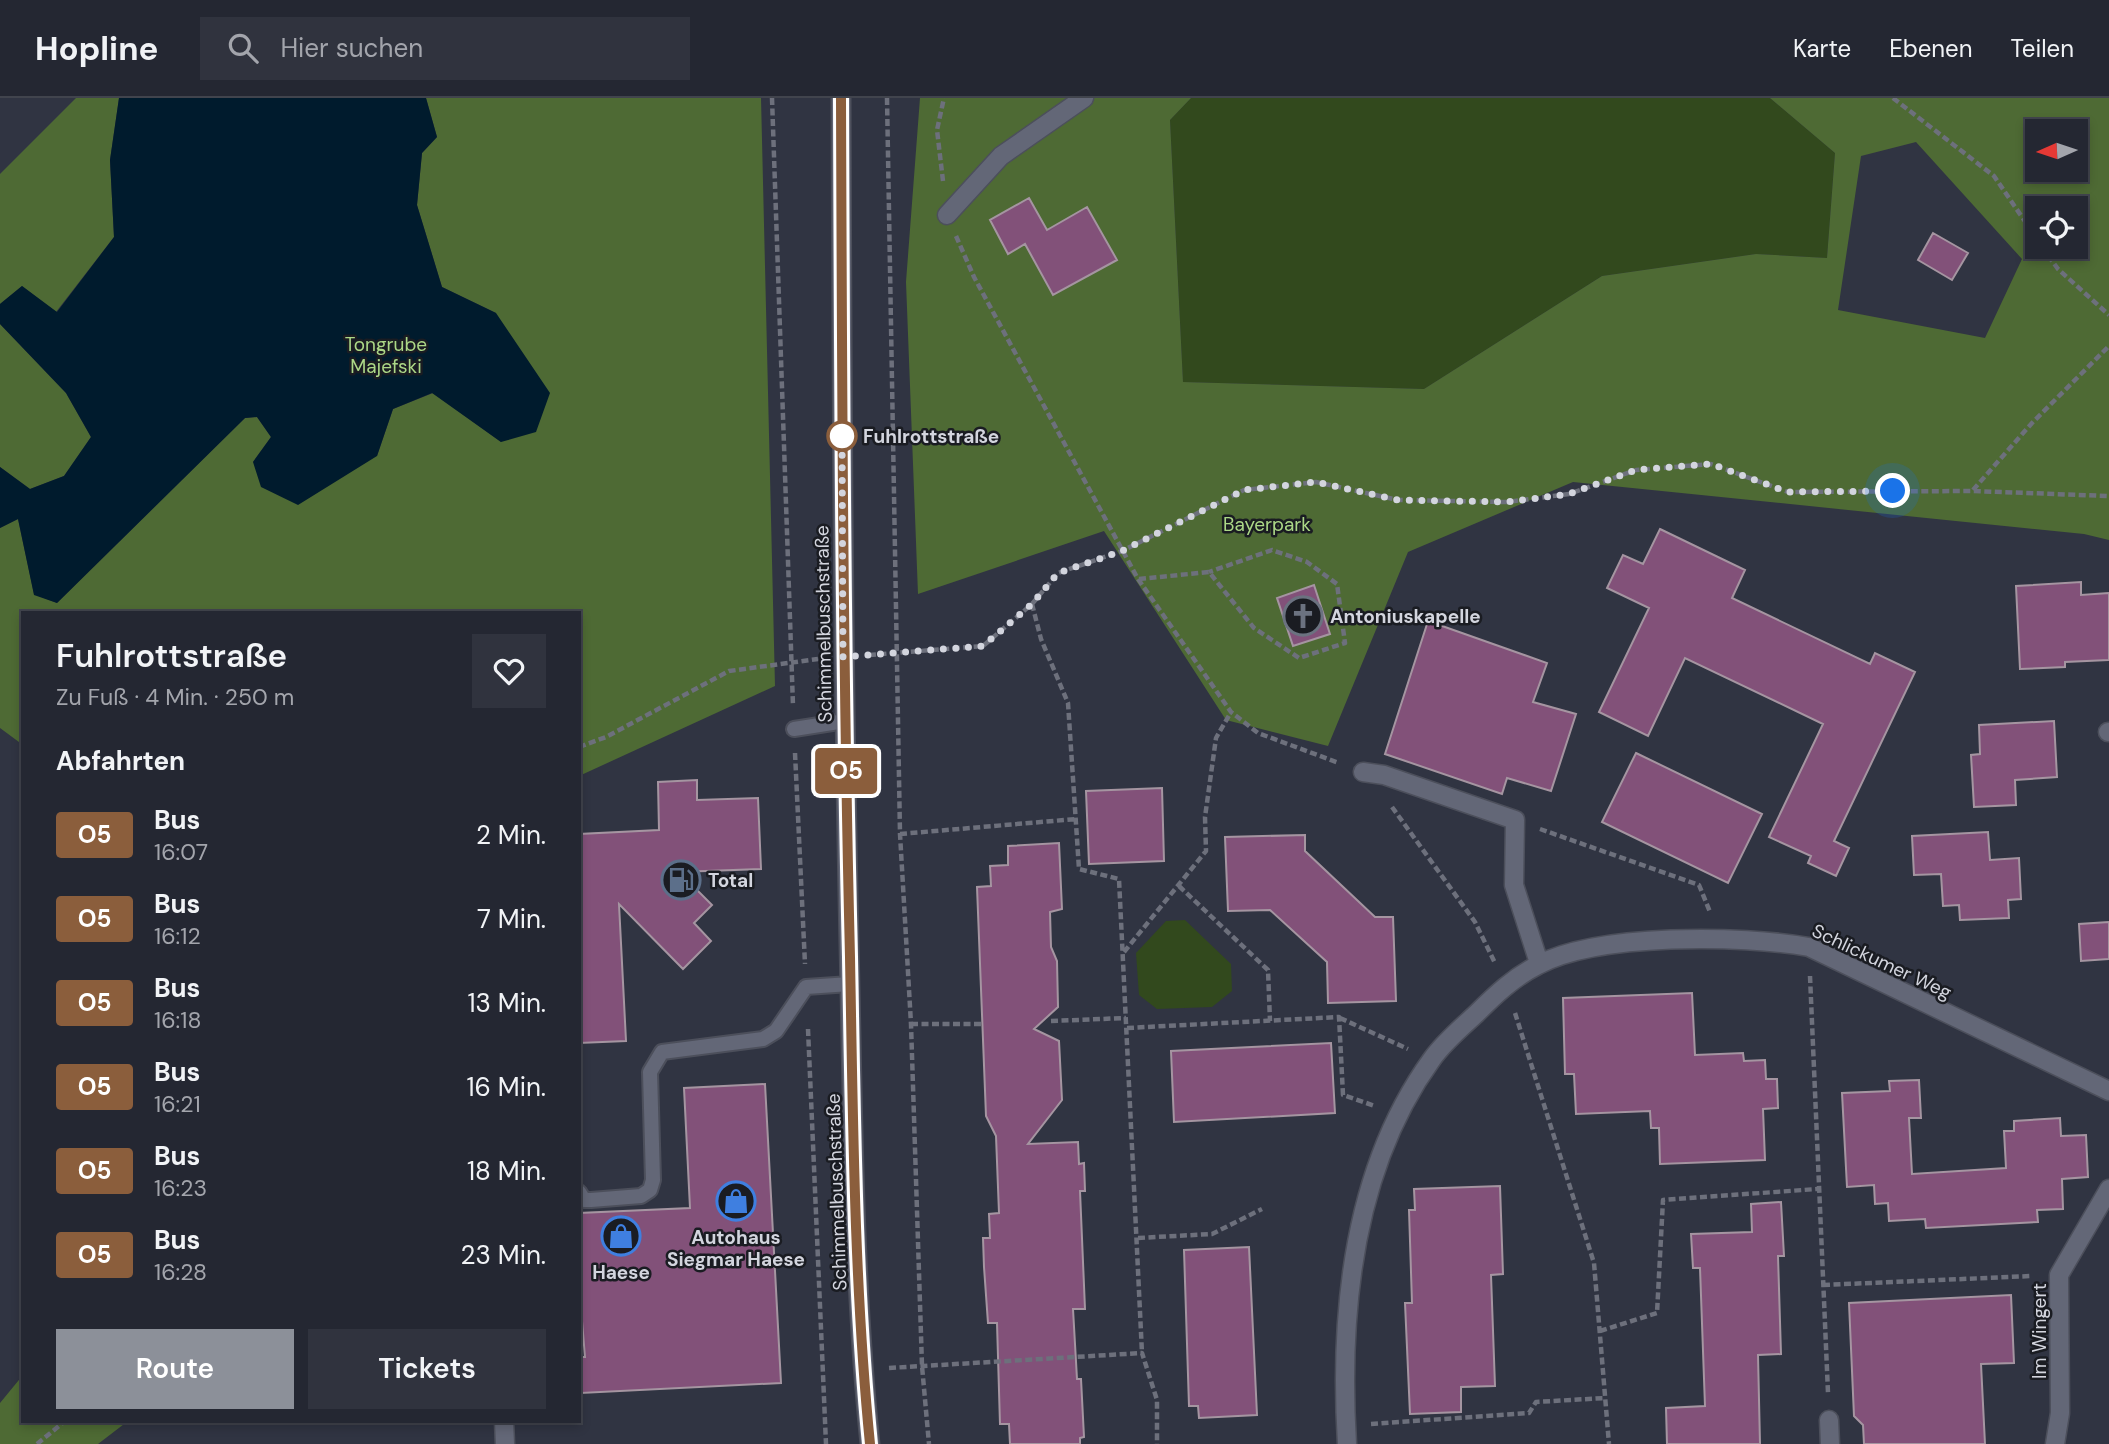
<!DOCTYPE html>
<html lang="de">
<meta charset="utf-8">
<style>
body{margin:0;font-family:"DM Sans",sans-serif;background:#30333e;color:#f1f3f6;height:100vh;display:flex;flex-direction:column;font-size:26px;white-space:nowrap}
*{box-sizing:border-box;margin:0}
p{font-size:23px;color:#a3a5ac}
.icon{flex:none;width:38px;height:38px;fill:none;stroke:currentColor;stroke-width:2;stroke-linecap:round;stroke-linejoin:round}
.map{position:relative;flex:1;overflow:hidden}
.drawer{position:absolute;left:21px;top:513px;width:560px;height:812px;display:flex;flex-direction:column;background:#242732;border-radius:0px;box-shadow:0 4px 10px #0003,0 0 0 2px #41444d}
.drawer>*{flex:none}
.badge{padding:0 14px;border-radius:5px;font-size:24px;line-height:46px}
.needle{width:46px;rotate:267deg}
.buttons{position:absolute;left:2025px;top:21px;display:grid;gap:14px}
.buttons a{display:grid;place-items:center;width:63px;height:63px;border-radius:0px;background:#242732;box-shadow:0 4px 10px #0003,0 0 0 2px #41444d;font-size:35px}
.you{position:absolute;width:35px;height:35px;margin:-18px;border:5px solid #fff;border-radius:50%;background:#1a73e8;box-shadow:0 0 0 10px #1a73e833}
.map>.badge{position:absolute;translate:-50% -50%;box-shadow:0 0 0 4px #fff}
h2{padding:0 35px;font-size:26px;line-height:63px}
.round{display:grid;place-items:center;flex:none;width:74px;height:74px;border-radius:0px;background:#30333e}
.summary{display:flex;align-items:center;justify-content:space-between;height:119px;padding:0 35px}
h1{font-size:33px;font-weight:600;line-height:52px}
.button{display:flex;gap:14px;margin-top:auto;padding:14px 35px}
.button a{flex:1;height:80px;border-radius:0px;background:#8c9099;color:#fff;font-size:28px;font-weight:600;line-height:80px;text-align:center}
.button a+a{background:#30333e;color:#f1f3f6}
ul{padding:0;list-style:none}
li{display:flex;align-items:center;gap:21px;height:84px;padding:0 35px}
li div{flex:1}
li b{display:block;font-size:26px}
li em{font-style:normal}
li .badge{min-width:77px;font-weight:700;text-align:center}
header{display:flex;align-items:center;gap:42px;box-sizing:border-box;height:98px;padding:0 35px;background:#242732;border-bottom:2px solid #41444d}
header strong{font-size:33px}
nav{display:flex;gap:38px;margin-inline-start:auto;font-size:24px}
.search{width:490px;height:63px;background:#30333e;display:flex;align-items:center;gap:18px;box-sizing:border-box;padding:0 24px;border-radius:0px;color:#a3a5ac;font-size:26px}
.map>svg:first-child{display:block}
.green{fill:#32491d}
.forest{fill:#4e6a34;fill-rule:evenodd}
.water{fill:#001b2d}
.building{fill:#825179;stroke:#a595a1;stroke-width:2}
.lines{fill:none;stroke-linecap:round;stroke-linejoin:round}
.service-casing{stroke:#4c4f5b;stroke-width:18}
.minor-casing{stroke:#4c4f5b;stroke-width:21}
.secondary-casing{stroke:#4c4f5b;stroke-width:21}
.path{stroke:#6d707c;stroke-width:4.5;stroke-dasharray:7 3.5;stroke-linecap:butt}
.service{stroke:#636777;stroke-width:14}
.minor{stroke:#636777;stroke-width:18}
.secondary{stroke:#636777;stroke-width:18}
.line-casing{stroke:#fff;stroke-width:16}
.line{stroke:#8b5e3c;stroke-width:10}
.walk{stroke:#d3d5de;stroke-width:7;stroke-dasharray:0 12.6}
.stop-dot{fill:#fff;stroke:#8b5e3c;stroke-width:3.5}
.labels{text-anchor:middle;stroke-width:5;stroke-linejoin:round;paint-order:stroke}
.park-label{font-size:19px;fill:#acd887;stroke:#1a1c22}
.stop-label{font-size:19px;font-weight:bold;fill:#d3d5de;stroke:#1a1c22;text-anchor:start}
.poi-label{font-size:19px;font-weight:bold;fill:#d3d5de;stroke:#1a1c22;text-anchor:start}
.street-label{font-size:19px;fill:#d3d5de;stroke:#1a1c22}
</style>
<header>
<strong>Hopline</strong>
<div class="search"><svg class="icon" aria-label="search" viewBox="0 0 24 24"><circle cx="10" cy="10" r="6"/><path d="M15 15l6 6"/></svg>Hier suchen</div>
<nav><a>Karte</a><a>Ebenen</a><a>Teilen</a></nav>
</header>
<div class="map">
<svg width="2109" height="1346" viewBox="0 0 2109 1346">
<rect width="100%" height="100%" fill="#303442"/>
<path class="green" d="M1191,0h579l65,55 -8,105 -71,-4 -154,22 -178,113 -241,-7 -13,-262z
M1185,822l46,44 1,27 -20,16 -55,2 -18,-14 -3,-42 30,-32z"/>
<path class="forest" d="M76,0h43l-9,62 4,77 -58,75 -34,-26 -22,18v-130z
M426,0h335l14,588 -196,90v-164h-556v133l-23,-17v-200l18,-9 16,75 23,9 188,-185 12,-1 14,20 -18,25 124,-6 16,-47 40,-16 68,49 -5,-129 -54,-26 -25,-82 5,-52 15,-16z
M920,0h271l-21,22 13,262 241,7 178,-113 154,-22 71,4 8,-105 -65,-55h339v442l-25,-6 -511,-52 -165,70 -80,194 -102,-26 -122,-189 -186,63 -12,-312zM2037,33h39v39h-39zM1916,44l106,117 -37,79 -147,-28 23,-154zM2037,110h39v39h-39z
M0,226l66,69 25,44 -27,39 -34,13 -30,-22z
M23,1277v46h105l-30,23h-98v-41z"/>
<path class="water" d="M119,0h307l11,39 -15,16 -5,52 25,82 54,26 54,80 -14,39 -35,10 -69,-49 -39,16 -16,47 -79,49 -37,-18 -8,-25 18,-25 -14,-20 -12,1 -188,185 -23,-8 -16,-76 -18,9v-61l30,22 34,-13 27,-39 -25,-44 -66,-69v-20l22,-18 35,26 57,-75 -4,-77z"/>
<path class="building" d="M1029,100l18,32 40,-23 30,53 -64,35 -28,-51 -17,10 -18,-34z
M1933,135l35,20 -16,27 -34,-20z
M1660,431l85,41 -13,28 138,66 5,-11 40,19 -81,169 15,7 -13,28 -28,-13 3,-7 -42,-19 54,-113 -138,-66 -37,78 -49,-24 50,-104 -42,-20 16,-33 20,9z
M2081,484v13l28,-2v67l-44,2v5l-45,2 -4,-83z
M1314,487l16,49 -37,12 -16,-48z
M1428,523l119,42 -14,39 43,12 -25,77 -44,-13 -5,16 -117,-40z
M2054,623l3,56 -42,3 1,25 -42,2 -3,-52 9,-1 -1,-29z
M1636,655l126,61 -34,69 -126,-61z
M697,682v20l61,-2 3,71 -82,3 33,33 -18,18 17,18 -28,28 -64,-65 7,137 -47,2v-209l80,-4 -1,-48z
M1162,690l2,73 -75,3 -3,-73z
M1988,734l2,28 29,-2 2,41 -13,1 1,18 -49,2 -1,-15 -16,1 -2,-32 -27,1 -2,-39z
M1305,737v16l70,66h18l3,84 -68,2 -1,-41 -57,-52 -42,1 -3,-74z
M1059,745l3,66 -12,3 1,35 6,14 1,46 -24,22 25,12 3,59 -34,44 50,-2 1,22 5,-1 1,28h-5l5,118h-12l4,70h4l3,58 -4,1v6h-70l-1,-20h-9l-3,-101h-9l-4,-56 -1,-29h7l-1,-24 10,-1 -3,-77 -10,-20 -9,-229 14,-1 -1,-20 18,-1v-19z
M2109,824v37l-28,2 -2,-37z
M1692,895l3,62 48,-2 1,8 21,-1 1,19h11l1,29 -15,1 2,51 -105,4 -1,-36h-8l-1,-17 -74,3 -2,-40h-9l-2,-76z
M1331,945l4,70 -161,9 -3,-71z
M1919,982l2,38h-12l3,56 94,-6 -2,-37h10v-10l46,-3 1,18 25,-1 2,42 -26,2 1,30 -26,1 1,12 -112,6 -1,-9 -36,2 -1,-18 -13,1 -1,-19 -27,2 -5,-94 48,-2 -1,-10z
M765,986l16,299 -200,10 -2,-36h6l-6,-72v-72l111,-5 -6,-120z
M1500,1088l3,88 -12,1 4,111 -34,1v25l-51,2 -5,-111h7l-3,-93h6l-1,-21z
M1781,1104l3,54h-6l3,98 -23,1 2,89h-93l-1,-36 39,-2 -5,-138h-7l-2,-34 61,-2 -1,-28z
M1249,1149l8,168 -58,3 -1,-12h-9l-5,-156z
M2011,1197l3,68 -33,1 4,80h-121l-1,-19 -9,-9 -5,-113z"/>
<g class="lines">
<g class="service-casing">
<path id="service" d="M794,631l51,-8
M579,1094l5,8h7l50,-4 9,-6 3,-10 -3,-108 12,-20 101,-13 13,-8 30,-44 44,-3"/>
</g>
<g class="minor-casing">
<path id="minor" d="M947,117l54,-59 83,-58
M2108,634h1
M1363,674l21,3 131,45 -1,65 25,78
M1829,1322l1,24
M504,1323l1,23
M1347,1346c-8,-130 6,-276 85,-385 12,-17 29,-31 44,-45 19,-19 38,-37 62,-49 60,-32 204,-30 271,-18l300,144
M2055,1346l5,-31 -1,-138 50,-86"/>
</g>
<g class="secondary-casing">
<path id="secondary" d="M841,0c1,282 2,564 8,846 4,166 4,334 21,500"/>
</g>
<path class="path" d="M772,0l21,608
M887,0l13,736 11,190 11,342 7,78
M1893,0l101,78 43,63
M943,83l-6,-51 7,-32
M956,138l18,41 164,302 93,133 27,21 81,30
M2042,149l16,22 51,46
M1973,392l59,-67 77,-77
M1139,481l70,-7 45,56 45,30 46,-15 -8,-59 -30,-22 -35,-12 -63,22
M1032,506l9,35 27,64 11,166 40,10 23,474
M869,557l114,-9 49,-42 26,-31 64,-22 122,-61 72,-8 82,18 109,2 62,-8 67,-24 75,-6 77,28 184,-1 137,5
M579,649l27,-10 123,-66 89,-12
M795,655l10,211
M1392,709l83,115 20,41
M1540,731l159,56 11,27
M900,736l176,-15
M1179,788l89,84 2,51
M1124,854l82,-101 -1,-34 11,-79 15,-26
M1810,878l18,417
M1515,915l79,250 15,181
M1340,920l68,31
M1051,923l75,-3
M911,926h71
M1127,930l212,-11 4,78 32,11
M808,931l18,415
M1138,1140l74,-4 50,-25
M1823,1187l209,-9
M1600,1233l57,-18 6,-113 154,-11
M889,1270l253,-15 15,47v44
M1371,1326l158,-11 7,-11 69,-4
M37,1346l28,-23"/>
<use href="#service" class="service"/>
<use href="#minor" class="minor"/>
<use href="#secondary" class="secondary"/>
</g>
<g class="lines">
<g class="line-casing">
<path id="line" d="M841,0c1,287 2,573 9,859 3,162 4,326 20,487"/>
</g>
<use href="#line" class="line"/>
<path class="walk" d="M842,338v-3l1,224 140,-11 49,-42 26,-31 64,-22 122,-61 72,-8 82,18 109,2 62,-8 67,-24 75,-6 77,28 105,-1"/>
</g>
<defs>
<g id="church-ring" transform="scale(2.0125)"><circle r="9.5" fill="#1a1c22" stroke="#6b7280" stroke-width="1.5"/><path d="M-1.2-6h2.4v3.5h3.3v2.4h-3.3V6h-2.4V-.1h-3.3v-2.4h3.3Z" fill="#6b7280"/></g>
<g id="fuel-ring" transform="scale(2.0125)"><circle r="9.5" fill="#1a1c22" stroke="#5c6f8a" stroke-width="1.5"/><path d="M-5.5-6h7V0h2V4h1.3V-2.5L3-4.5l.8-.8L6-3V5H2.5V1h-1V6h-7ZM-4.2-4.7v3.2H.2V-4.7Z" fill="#5c6f8a"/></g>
<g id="shop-ring" transform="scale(2.0125)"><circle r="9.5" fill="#1a1c22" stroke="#3f7fe0" stroke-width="1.5"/><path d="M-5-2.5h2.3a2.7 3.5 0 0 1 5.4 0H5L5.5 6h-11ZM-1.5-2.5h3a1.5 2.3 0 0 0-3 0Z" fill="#3f7fe0"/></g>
</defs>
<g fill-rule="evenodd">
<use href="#church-ring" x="1303" y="518"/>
<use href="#fuel-ring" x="681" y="782"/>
<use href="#shop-ring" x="736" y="1103"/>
<use href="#shop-ring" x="621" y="1138"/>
</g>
<circle class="stop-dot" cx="842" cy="338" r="14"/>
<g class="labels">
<g class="park-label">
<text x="386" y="253">Tongrube<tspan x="386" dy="22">Majefski</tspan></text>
<text x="1267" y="433">Bayerpark</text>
</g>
<g class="stop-label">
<text x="863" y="345">Fuhlrottstraße</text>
</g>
<g class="poi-label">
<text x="1330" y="525">Antoniuskapelle</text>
<text x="708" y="789">Total</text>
<text x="736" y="1146" text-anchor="middle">Autohaus<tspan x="736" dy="22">Siegmar Haese</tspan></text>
<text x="621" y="1181" text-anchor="middle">Haese</text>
</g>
<g class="street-label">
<text transform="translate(823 526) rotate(-91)" y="7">Schimmelbuschstraße</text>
<text transform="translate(1882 863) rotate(25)" y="7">Schlickumer Weg</text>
<text transform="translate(836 1094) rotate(-92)" y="7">Schimmelbuschstraße</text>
<text transform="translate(2039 1233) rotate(-90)" y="7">Im Wingert</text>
</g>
</g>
</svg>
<div class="buttons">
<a><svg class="needle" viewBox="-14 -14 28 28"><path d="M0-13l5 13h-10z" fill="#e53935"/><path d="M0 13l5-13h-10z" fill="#a3a5ac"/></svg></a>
<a><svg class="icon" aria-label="locate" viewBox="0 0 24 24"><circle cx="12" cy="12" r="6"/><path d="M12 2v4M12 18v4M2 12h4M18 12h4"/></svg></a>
</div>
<div class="you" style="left:1893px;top:393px"></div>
<b class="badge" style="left:846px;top:673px;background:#8b5e3c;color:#fff">O5</b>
<section class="drawer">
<div class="summary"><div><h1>Fuhlrottstraße</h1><p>Zu Fuß · 4 Min. · 250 m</p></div><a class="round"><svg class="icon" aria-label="heart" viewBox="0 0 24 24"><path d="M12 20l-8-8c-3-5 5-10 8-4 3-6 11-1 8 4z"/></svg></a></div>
<h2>Abfahrten</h2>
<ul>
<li><span class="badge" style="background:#8b5e3c;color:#fff">O5</span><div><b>Bus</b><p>16:07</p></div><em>2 Min.</em></li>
<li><span class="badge" style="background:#8b5e3c;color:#fff">O5</span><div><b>Bus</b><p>16:12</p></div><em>7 Min.</em></li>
<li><span class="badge" style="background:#8b5e3c;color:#fff">O5</span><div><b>Bus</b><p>16:18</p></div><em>13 Min.</em></li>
<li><span class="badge" style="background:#8b5e3c;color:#fff">O5</span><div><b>Bus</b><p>16:21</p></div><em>16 Min.</em></li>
<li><span class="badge" style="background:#8b5e3c;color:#fff">O5</span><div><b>Bus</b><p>16:23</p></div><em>18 Min.</em></li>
<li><span class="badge" style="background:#8b5e3c;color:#fff">O5</span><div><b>Bus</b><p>16:28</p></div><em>23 Min.</em></li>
</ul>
<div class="button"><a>Route</a><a>Tickets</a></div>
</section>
</div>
